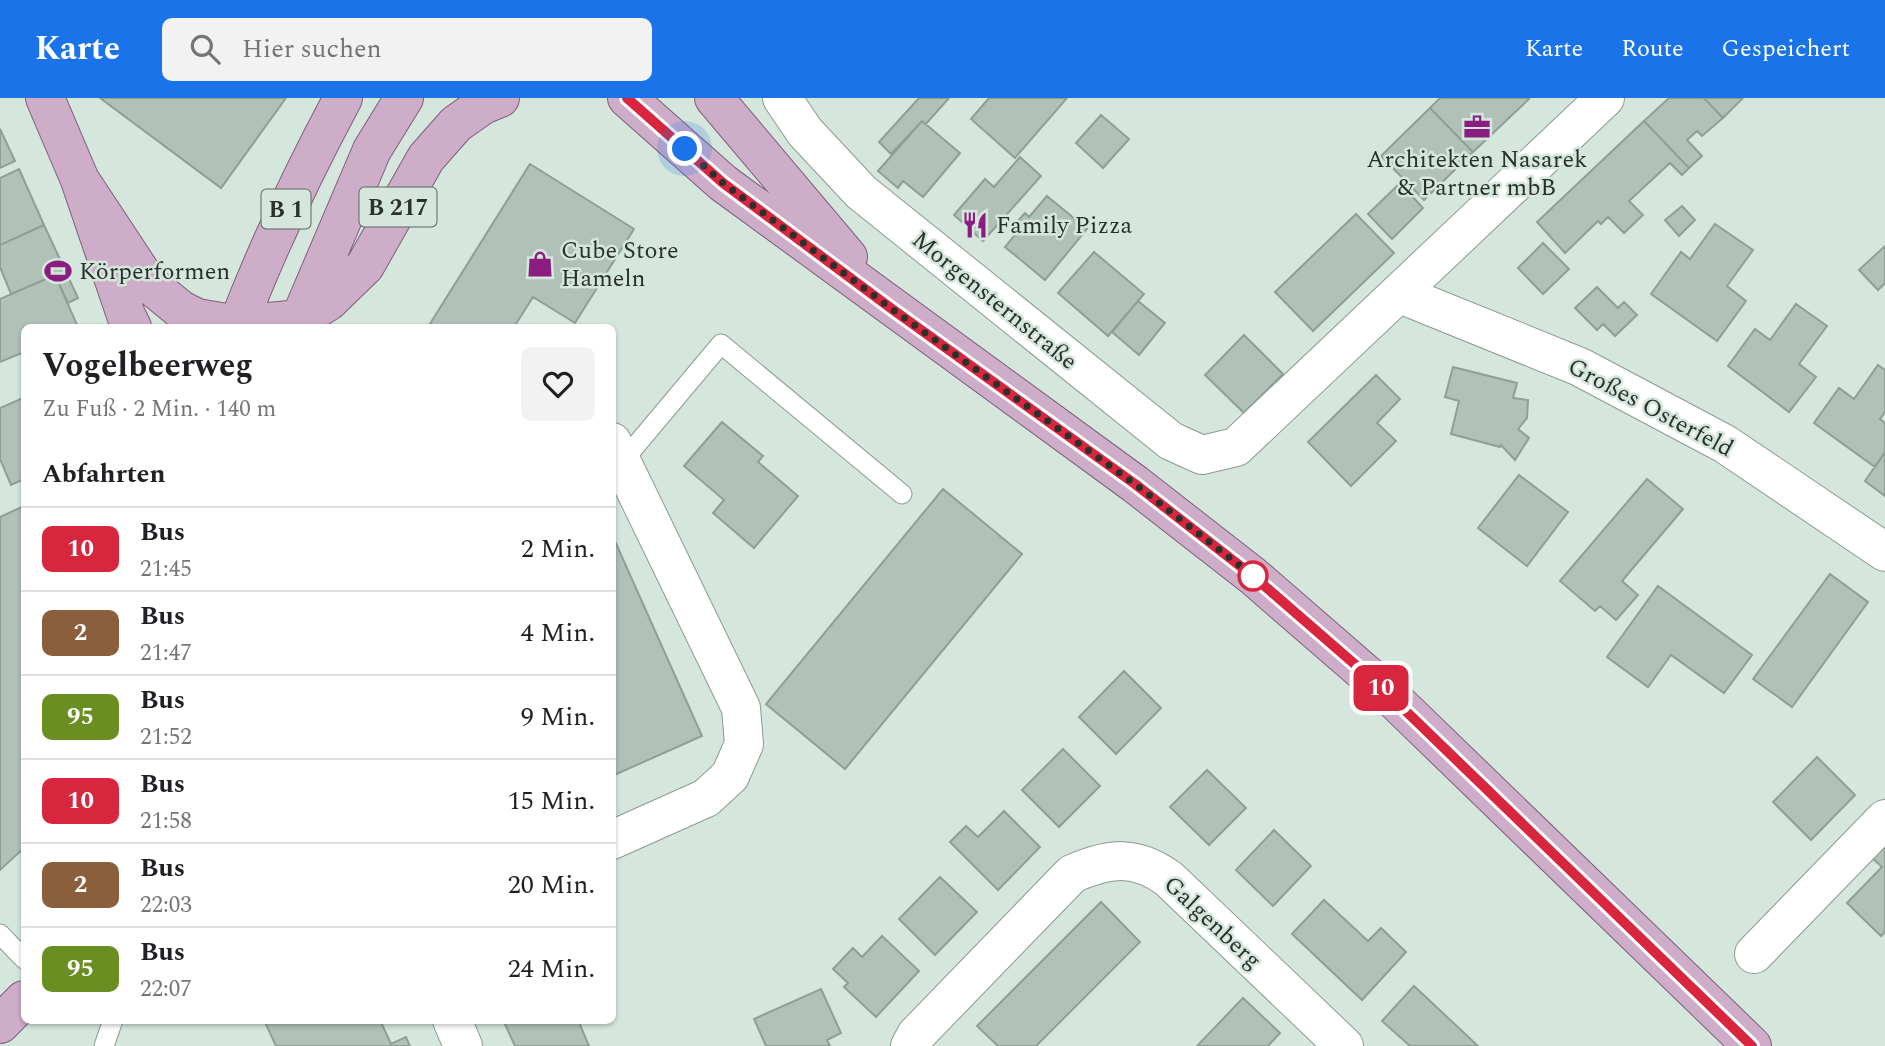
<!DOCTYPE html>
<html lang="de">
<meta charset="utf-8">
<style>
body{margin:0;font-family:Spectral,serif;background:#f2f2f2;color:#202124;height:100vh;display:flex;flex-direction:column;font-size:26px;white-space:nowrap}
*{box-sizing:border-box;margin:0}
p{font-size:23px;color:#757577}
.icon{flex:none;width:38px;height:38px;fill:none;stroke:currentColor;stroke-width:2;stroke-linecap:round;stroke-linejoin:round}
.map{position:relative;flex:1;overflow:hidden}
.details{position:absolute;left:21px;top:226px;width:595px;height:700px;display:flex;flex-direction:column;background:#fff;border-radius:10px;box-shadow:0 2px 5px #0004}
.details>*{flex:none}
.badge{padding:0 14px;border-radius:10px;font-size:24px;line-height:46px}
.you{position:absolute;width:35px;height:35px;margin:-18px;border:5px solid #fff;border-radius:50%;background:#1a73e8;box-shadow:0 0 0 10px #1a73e833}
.map>.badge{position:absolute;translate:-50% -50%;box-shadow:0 0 0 4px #fff}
h2{padding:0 21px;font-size:26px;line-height:63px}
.round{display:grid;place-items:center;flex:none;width:74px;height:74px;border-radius:10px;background:#f2f2f2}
.headline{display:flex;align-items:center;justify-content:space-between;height:119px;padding:0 21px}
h1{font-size:33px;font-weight:700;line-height:52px}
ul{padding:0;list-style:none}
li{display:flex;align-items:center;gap:21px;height:84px;padding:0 21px;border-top:2px solid #e0e0e0}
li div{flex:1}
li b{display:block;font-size:26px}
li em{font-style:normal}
li .badge{min-width:77px;font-weight:700;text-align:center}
header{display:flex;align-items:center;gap:42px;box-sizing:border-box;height:98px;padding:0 35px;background:#1a73e8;color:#fff}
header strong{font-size:33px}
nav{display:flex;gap:38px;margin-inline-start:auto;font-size:24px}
.search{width:490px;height:63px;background:#f2f2f2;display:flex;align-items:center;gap:18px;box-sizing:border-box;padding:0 24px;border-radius:10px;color:#757577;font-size:26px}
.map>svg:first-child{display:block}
.building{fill:#b0c1b8;stroke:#8f9f96;stroke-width:2}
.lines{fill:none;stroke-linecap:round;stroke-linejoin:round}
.service-casing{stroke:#8b9b92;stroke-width:21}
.minor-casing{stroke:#8b9b92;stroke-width:40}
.primary-casing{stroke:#7f5e7a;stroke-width:40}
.service{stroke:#fff;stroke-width:19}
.minor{stroke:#fff;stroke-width:38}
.primary{stroke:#ceadc8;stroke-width:38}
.line-casing{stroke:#fff;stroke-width:16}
.line{stroke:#d7263d;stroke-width:10}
.walk{stroke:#2a312d;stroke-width:7;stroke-dasharray:0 12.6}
.stop-dot{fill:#fff;stroke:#d7263d;stroke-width:3.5}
.labels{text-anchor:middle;stroke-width:5;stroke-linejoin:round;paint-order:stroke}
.shield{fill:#d5e6dd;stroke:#5d6762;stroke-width:2}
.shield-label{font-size:23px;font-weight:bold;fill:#2a312d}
.poi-label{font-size:24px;fill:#2a312d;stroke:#d5e6dd;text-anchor:start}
.street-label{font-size:24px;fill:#2a312d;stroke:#d5e6dd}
</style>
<header>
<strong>Karte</strong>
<div class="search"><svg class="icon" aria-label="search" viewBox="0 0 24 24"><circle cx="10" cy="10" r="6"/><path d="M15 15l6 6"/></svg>Hier suchen</div>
<nav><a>Karte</a><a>Route</a><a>Gespeichert</a></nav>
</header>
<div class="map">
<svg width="1885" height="948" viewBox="0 0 1885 948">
<rect width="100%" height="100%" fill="#d5e6dd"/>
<path class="building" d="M100,0h186l-65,90z
M919,0h30l-23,26 -4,-3 -31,33 -12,-12z
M989,0h78l-52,60 -44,-39z
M1440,0h87l2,1 -56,53 -43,-44z
M1669,0h35l19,20 -21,18 -5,-5 -10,9 15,16 -13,12 -45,-47z
M1704,0h39l-20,20z
M1430,10l43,44 -49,48 -43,-44z
M1101,17l28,24 -26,29 -27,-25z
M922,23l38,32 -37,44 -20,-16 -5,7 -20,-17z
M1644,23l45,47 -7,7 -12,-12 -41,38 14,14 -19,18 -16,-16 -7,7 -3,-3 -33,32 -28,-31z
M0,31l15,32 -15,7z
M1020,59l21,19 -58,65 -29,-26 31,-36 9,8z
M530,66l104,65 -59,94 -42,-26 -19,30h-86z
M19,71l25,56 -44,20v-67z
M1400,85l23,25 -31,31 -24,-25z
M1047,98l40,33 -42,51 -40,-33 13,-16 -6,-4 13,-14 4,4z
M1682,108l13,14 -16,16 -14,-16z
M1356,116l38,39 -81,78 -38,-39z
M1715,126l38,26 -26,36 19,15 -29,40 -66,-47 30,-42 9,7z
M44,127l34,73 -10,5 -13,-28 -44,19 -11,-27v-22z
M1543,145l26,26 -26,25 -25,-26z
M1885,148v37l-7,7 -19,-20z
M1094,154l50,42 -36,42 -50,-43z
M55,177l23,52h-54v25l-24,10v-63z
M1597,189l21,21 6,-6 13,13 -22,21 -12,-12 -6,6 -22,-22z
M1138,203l27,22 -26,32 -27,-23z
M1796,206l31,22 -28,38 17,13 -27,35 -61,-46 27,-37 15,11z
M1244,237l39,39 -39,39 -39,-38z
M1878,267l7,5v42l-5,7 5,4v29l-10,15 -61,-44 25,-35 15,11z
M1453,269l64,16 -4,15 15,2 -1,18 -9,11 11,9 -14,22 -14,-15 -1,2 -49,-13 8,-33 -14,-4z
M1376,277l24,24 -23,24 19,18 -45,45 -43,-44z
M23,300l1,81 -13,6 -11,-26v-51z
M722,324l41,34 -5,6 40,34 -44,52 -41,-35 11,-13 -40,-34z
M1885,354v44l-20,-15z
M1519,377l49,37 -41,54 -49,-38z
M1647,381l36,30 -61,72 16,14 -22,25 -16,-14 -5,5 -35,-30z
M943,391l79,65 -177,215 -79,-65z
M24,408v342l-24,22v-353z
M614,441l88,197 -90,40v-236z
M1830,476l38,28 -76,105 -39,-28z
M1658,488l94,69 -28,38 -53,-38 -23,32 -41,-30z
M1124,573l37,37 -45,46 -37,-37z
M1063,651l37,37 -41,41 -37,-37z
M1817,659l38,38 -44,45 -38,-38z
M1207,672l39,38 -37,37 -39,-38z
M1004,713l36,36 -42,43 -48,-48 16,-16 12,11z
M1274,732l37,36 -38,40 -37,-36z
M1885,747v87l-4,4 -34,-33 35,-36 -10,-9z
M940,779l37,35 -42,43 -36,-36z
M1324,802l44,41 13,-13 25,24 -44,48 -70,-66z
M1101,804l39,40 -104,104h-38l-21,-20z
M882,838l37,35 -43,46 -32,-30 4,-4 -15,-14 20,-21 9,9z
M1414,888l64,60h-68l-28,-25z
M821,891l20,44 -14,7 3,6h-64l-12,-27z
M1243,900l37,35 -12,13h-71z
M264,922h116l11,24 15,-7 4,9h-134z
M503,922h75l11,26h-74z"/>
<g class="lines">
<g class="service-casing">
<path id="service" d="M622,364l99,-118 181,150
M0,836l24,25
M104,948l9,-26"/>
</g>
<g class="minor-casing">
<path id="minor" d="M782,0l23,34 56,60 310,249 31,14 34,-8 369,-349
M1400,196l180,73 145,77 160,108
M612,344l129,266 3,36 -14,32 -24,22 -94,42
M1754,856l131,-135
M452,922l11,26
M910,948l6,-11 156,-161c37,-16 63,-20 97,5l175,167"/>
</g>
<g class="primary-casing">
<path id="primary" d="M45,0l35,82 46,135 6,12
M627,0l96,85 412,301 118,92 128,111 371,359
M714,0l134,159
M80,82l68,103 33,27 16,8 41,7 62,-6 29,-18 36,-35 61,-108 30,-34 27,-19 17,-7
M300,221l72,-169 32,-52
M237,229c30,-79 66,-154 106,-229
M0,926l24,-24"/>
</g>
<use href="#service" class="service"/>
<use href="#minor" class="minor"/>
<use href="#primary" class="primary"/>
</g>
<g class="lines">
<g class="line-casing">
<path id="line" d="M627,0l96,85 169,126 243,175 118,92 128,111 371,359"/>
</g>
<use href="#line" class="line"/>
<path class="walk" d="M685,51l38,34 169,126 243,175 118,92"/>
</g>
<defs>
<g id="office-bare" transform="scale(2.1)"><path d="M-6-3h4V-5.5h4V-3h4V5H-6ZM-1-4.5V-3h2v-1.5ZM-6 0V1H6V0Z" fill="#8c1d80" stroke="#d5e6dd" stroke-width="2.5" paint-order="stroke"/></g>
<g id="restaurant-bare" transform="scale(2.1)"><path d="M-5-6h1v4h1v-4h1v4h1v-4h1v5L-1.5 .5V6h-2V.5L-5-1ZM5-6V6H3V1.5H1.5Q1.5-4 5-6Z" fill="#8c1d80" stroke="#d5e6dd" stroke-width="2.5" paint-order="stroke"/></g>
<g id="shop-bare" transform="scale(2.1)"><path d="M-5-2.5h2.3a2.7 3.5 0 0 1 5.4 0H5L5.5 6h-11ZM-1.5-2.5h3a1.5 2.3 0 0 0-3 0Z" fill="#8c1d80" stroke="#d5e6dd" stroke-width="2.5" paint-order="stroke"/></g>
<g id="stadium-bare" transform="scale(2.1)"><path d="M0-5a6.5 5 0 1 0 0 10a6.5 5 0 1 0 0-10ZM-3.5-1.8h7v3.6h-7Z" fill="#8c1d80" stroke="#d5e6dd" stroke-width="2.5" paint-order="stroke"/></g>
</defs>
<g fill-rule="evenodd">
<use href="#office-bare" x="1477" y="29"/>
<use href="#restaurant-bare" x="975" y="127"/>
<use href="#shop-bare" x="540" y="166"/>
<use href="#stadium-bare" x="58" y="173"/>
</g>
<circle class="stop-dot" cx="1253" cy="478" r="14"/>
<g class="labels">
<g class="shield">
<rect x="359.5" y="89.5" width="77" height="39" rx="5"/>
<rect x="261.5" y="91.5" width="49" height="39" rx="5"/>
</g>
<g class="shield-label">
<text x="398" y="117">B 217</text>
<text x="286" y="119">B 1</text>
</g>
<g class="poi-label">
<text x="1477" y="69" text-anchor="middle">Architekten Nasarek<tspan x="1477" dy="28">&amp; Partner mbB</tspan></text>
<text x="996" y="135">Family Pizza</text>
<text x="561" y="160">Cube Store<tspan x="561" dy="28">Hameln</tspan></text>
<text x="79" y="181">Körperformen</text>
</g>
<g class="street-label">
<text transform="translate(995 202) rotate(39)" y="8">Morgensternstraße</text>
<text transform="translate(1651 309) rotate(28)" y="8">Großes Osterfeld</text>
<text transform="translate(1213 824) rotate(43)" y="8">Galgenberg</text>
</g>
</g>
</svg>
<div class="you" style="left:685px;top:51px"></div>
<b class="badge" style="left:1381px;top:590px;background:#d7263d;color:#fff">10</b>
<section class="details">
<div class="headline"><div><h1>Vogelbeerweg</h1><p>Zu Fuß · 2 Min. · 140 m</p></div><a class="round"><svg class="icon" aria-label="heart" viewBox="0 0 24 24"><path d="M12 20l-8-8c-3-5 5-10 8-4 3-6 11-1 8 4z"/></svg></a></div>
<h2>Abfahrten</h2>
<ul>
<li><span class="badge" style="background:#d7263d;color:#fff">10</span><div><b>Bus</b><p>21:45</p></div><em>2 Min.</em></li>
<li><span class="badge" style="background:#8b5e3c;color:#fff">2</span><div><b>Bus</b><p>21:47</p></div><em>4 Min.</em></li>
<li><span class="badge" style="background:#6b8e23;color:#fff">95</span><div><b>Bus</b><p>21:52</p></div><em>9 Min.</em></li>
<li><span class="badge" style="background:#d7263d;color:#fff">10</span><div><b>Bus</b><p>21:58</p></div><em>15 Min.</em></li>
<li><span class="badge" style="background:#8b5e3c;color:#fff">2</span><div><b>Bus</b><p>22:03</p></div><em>20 Min.</em></li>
<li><span class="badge" style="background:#6b8e23;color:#fff">95</span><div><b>Bus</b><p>22:07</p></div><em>24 Min.</em></li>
</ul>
</section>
</div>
